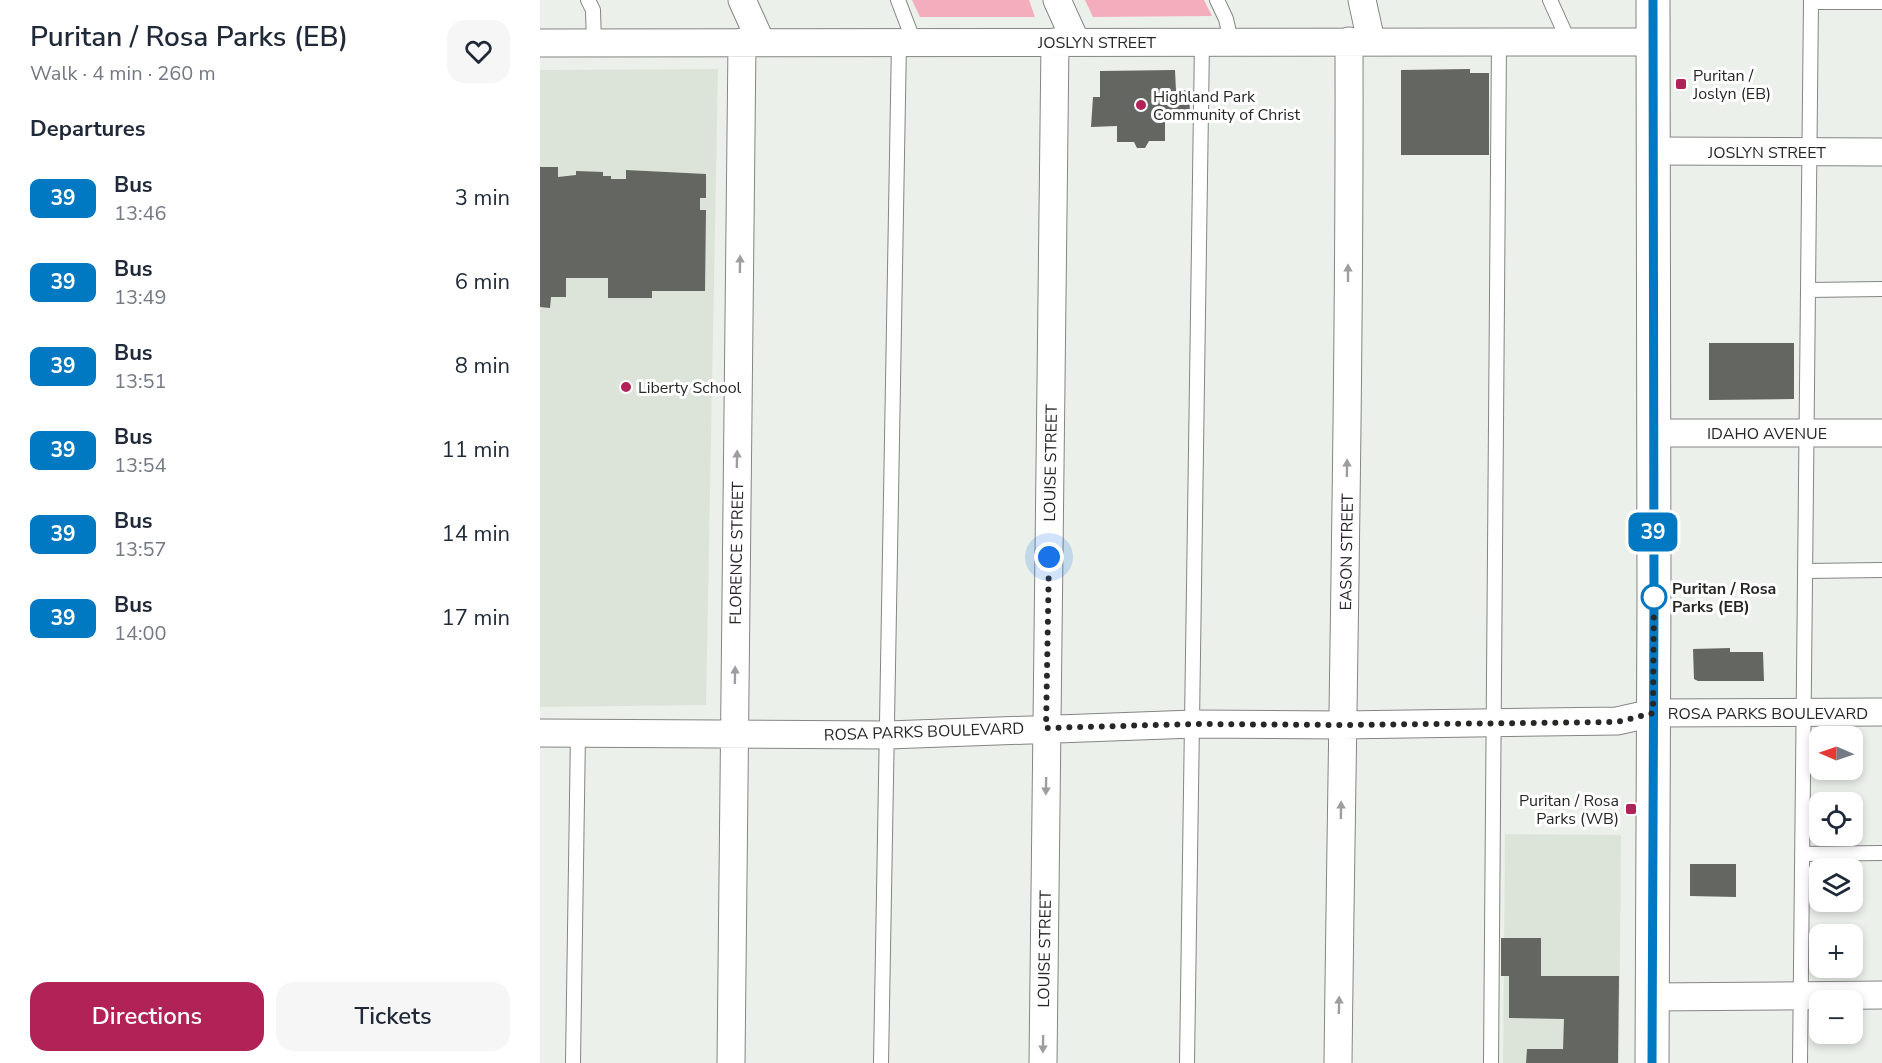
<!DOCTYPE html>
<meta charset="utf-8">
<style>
body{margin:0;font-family:"Nunito Sans",sans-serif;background:#f6f6f7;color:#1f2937;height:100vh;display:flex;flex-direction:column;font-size:22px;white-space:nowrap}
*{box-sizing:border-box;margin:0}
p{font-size:20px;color:#747a83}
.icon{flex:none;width:33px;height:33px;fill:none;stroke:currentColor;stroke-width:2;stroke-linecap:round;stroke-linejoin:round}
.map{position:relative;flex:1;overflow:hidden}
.side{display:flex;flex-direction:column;background:#fff;width:540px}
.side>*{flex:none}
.badge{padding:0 12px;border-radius:9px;font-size:21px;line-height:39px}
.needle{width:39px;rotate:272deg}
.fabs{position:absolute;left:1269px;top:726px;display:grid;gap:12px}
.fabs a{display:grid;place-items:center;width:54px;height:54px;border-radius:12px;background:#fff;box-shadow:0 3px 9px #0003;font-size:30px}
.you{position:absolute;width:30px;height:30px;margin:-15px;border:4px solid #fff;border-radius:50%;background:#1a73e8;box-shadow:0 0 0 9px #1a73e833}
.map>.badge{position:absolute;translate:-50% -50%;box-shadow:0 0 0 3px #fff}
h2{padding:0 30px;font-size:22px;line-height:54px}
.round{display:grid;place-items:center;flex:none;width:63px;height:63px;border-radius:18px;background:#f6f6f7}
.overview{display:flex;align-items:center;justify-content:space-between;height:102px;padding:0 30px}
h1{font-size:28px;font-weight:600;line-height:45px}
.action{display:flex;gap:12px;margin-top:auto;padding:12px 30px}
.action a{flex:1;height:69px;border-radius:18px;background:#b12257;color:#fff;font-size:24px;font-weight:600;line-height:69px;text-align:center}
.action a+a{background:#f6f6f7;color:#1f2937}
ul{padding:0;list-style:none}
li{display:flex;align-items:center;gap:18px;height:84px;padding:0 30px}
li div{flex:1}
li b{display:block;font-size:22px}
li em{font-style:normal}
li .badge{min-width:66px;font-weight:700;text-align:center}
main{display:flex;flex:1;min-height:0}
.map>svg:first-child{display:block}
.built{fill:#dce4d9}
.green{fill:#f4adbc}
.building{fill:#636661}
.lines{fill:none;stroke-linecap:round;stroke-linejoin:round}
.lane-casing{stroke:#838681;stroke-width:16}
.street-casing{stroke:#838681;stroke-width:29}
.secondary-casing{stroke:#838681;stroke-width:35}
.lane{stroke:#fff;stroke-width:14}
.street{stroke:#fff;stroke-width:27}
.secondary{stroke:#fff;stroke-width:33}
.oneway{fill:#9e9e9d}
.line-casing{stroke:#fff;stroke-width:14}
.line{stroke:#0079c2;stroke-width:9}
.walk{stroke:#272826;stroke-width:6;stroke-dasharray:0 10.8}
.poi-dot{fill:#b12257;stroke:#fff;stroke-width:2}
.stop-dot{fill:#fff;stroke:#0079c2;stroke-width:3}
.labels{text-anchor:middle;stroke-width:6;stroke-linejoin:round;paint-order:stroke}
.street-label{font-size:16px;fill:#272826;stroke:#fff}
.poi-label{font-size:16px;fill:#272826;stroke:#fff;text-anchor:start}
.stop-label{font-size:16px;font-weight:bold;fill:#272826;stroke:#fff;text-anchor:start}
</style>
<main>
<section class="side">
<div class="overview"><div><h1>Puritan / Rosa Parks (EB)</h1><p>Walk · 4 min · 260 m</p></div><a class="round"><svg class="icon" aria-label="heart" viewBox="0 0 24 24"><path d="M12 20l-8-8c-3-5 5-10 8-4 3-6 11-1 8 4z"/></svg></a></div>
<h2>Departures</h2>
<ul>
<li><span class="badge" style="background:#0079c2;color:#fff">39</span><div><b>Bus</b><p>13:46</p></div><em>3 min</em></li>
<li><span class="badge" style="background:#0079c2;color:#fff">39</span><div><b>Bus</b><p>13:49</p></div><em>6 min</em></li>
<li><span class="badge" style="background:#0079c2;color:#fff">39</span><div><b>Bus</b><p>13:51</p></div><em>8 min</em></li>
<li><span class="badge" style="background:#0079c2;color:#fff">39</span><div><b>Bus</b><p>13:54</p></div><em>11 min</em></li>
<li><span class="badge" style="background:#0079c2;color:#fff">39</span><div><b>Bus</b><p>13:57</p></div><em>14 min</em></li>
<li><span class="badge" style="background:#0079c2;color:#fff">39</span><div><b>Bus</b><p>14:00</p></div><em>17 min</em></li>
</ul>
<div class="action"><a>Directions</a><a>Tickets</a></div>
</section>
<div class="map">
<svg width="1342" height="1063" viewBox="0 0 1342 1063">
<rect width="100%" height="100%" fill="#ecf0eb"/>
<path class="built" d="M178,69l-12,636 -166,2v-637z
M965,834l116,1 -2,228h-116z"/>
<path class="green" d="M372,0h117l6,17h-115z
M545,0h119l8,16 -119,1z"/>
<path class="building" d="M930,69v4h19v82h-88v-85z
M635,70l1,21 13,-1 1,26 -25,1v24h-16l-4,7h-8l-3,-6h-17v-16l-26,1 2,-30h7v-26z
M0,167h18v10l18,-2v-4l27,1v4h8v3h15v-9l80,4v24h-6v12h6l-1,81h-53v7h-44v-20h-42v19h-15l-1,11 -10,-1z
M1169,343h85v56l-85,1z
M1190,648v4h33l1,29h-66l-4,-2 -1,-30z
M1150,864h46v33l-46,-1z
M961,938h40v38h78l-1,87h-92l1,-14h36l1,-30 -55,-1v-42h-8z"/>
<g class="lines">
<g class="lane-casing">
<path id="lane" d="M48,0l5,10 1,33
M358,0l16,42
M677,0l9,19 5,22
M1010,0l19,42
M1271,2h71
M1268,290l74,-1
M1265,571l77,-1
M1262,854l80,-1
M33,1063l5,-330
M341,1063l18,-1021
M647,1063l15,-1022
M951,1063l8,-1022
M1260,1063l11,-1063"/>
</g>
<g class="street-casing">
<path id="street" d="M202,0l19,42
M517,0l19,42
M822,0l9,41
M0,43l1113,-1
M1113,151l229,1
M1113,433h229
M0,733l348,2 306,-11 148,1 275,-4 36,-8 229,-1
M1112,997l230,-2
M191,1063l11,-1021
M503,1063l12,-1021
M798,1063c4,-341 12,-681 11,-1022"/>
</g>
<g class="secondary-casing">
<path id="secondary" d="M1112,1063l2,-466 -1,-597"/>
</g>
<use href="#lane" class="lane"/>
<use href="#street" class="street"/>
<use href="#secondary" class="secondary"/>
</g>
<defs><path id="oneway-solid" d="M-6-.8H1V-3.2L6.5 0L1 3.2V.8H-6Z" transform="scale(1.5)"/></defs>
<g class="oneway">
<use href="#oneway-solid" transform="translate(200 264) rotate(-89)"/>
<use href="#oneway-solid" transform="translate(808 273) rotate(-90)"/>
<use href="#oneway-solid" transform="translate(197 459) rotate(-89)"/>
<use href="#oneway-solid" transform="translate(807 468) rotate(-89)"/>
<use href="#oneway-solid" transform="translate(195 675) rotate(-89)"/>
<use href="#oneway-solid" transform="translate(506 786) rotate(91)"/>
<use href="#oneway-solid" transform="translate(801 810) rotate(-89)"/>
<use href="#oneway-solid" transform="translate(799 1005) rotate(-89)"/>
<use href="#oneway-solid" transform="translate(503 1044) rotate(91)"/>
</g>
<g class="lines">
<g class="line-casing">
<path id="line" d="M1112,1063l2,-466 -1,-597"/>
</g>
<use href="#line" class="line"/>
<path class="walk" d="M509,557l-3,171 148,-4 148,1 275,-3 36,-9 1,-116"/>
</g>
<g class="poi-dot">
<rect x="1135" y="78" width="12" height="12" rx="3"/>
<circle cx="601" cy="105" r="6"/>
<circle cx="86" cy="387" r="6"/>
<rect x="1085" y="803" width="12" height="12" rx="3"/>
</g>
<circle class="stop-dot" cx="1114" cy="597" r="12"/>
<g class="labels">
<g class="street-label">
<text x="557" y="48">JOSLYN STREET</text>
<text x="1227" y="158">JOSLYN STREET</text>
<text x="1227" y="439">IDAHO AVENUE</text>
<text transform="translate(510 463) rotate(-89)" y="6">LOUISE STREET</text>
<text transform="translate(806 552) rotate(-89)" y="6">EASON STREET</text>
<text transform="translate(196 553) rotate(-89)" y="6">FLORENCE STREET</text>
<text x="1228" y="719">ROSA PARKS BOULEVARD</text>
<text transform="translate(384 731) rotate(-2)" y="6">ROSA PARKS BOULEVARD</text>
<text transform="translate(504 949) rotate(-89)" y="6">LOUISE STREET</text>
</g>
<g class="poi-label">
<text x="1153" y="81">Puritan /<tspan x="1153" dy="18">Joslyn (EB)</tspan></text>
<text x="613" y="102">Highland Park<tspan x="613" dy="18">Community of Christ</tspan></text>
<text x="98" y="393">Liberty School</text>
<text x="1079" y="806" text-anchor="end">Puritan / Rosa<tspan x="1079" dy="18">Parks (WB)</tspan></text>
</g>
<g class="stop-label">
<text x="1132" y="594">Puritan / Rosa<tspan x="1132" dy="18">Parks (EB)</tspan></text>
</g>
</g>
</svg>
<div class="fabs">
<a><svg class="needle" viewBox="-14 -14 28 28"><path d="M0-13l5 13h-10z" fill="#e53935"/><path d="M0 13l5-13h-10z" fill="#747a83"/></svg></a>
<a><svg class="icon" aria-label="locate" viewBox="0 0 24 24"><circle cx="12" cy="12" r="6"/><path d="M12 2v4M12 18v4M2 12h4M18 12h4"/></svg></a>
<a><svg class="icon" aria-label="layers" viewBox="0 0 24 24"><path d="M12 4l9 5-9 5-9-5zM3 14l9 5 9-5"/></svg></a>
<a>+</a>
<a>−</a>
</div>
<div class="you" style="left:509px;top:557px"></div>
<b class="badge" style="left:1113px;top:532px;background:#0079c2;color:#fff">39</b>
</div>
</main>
